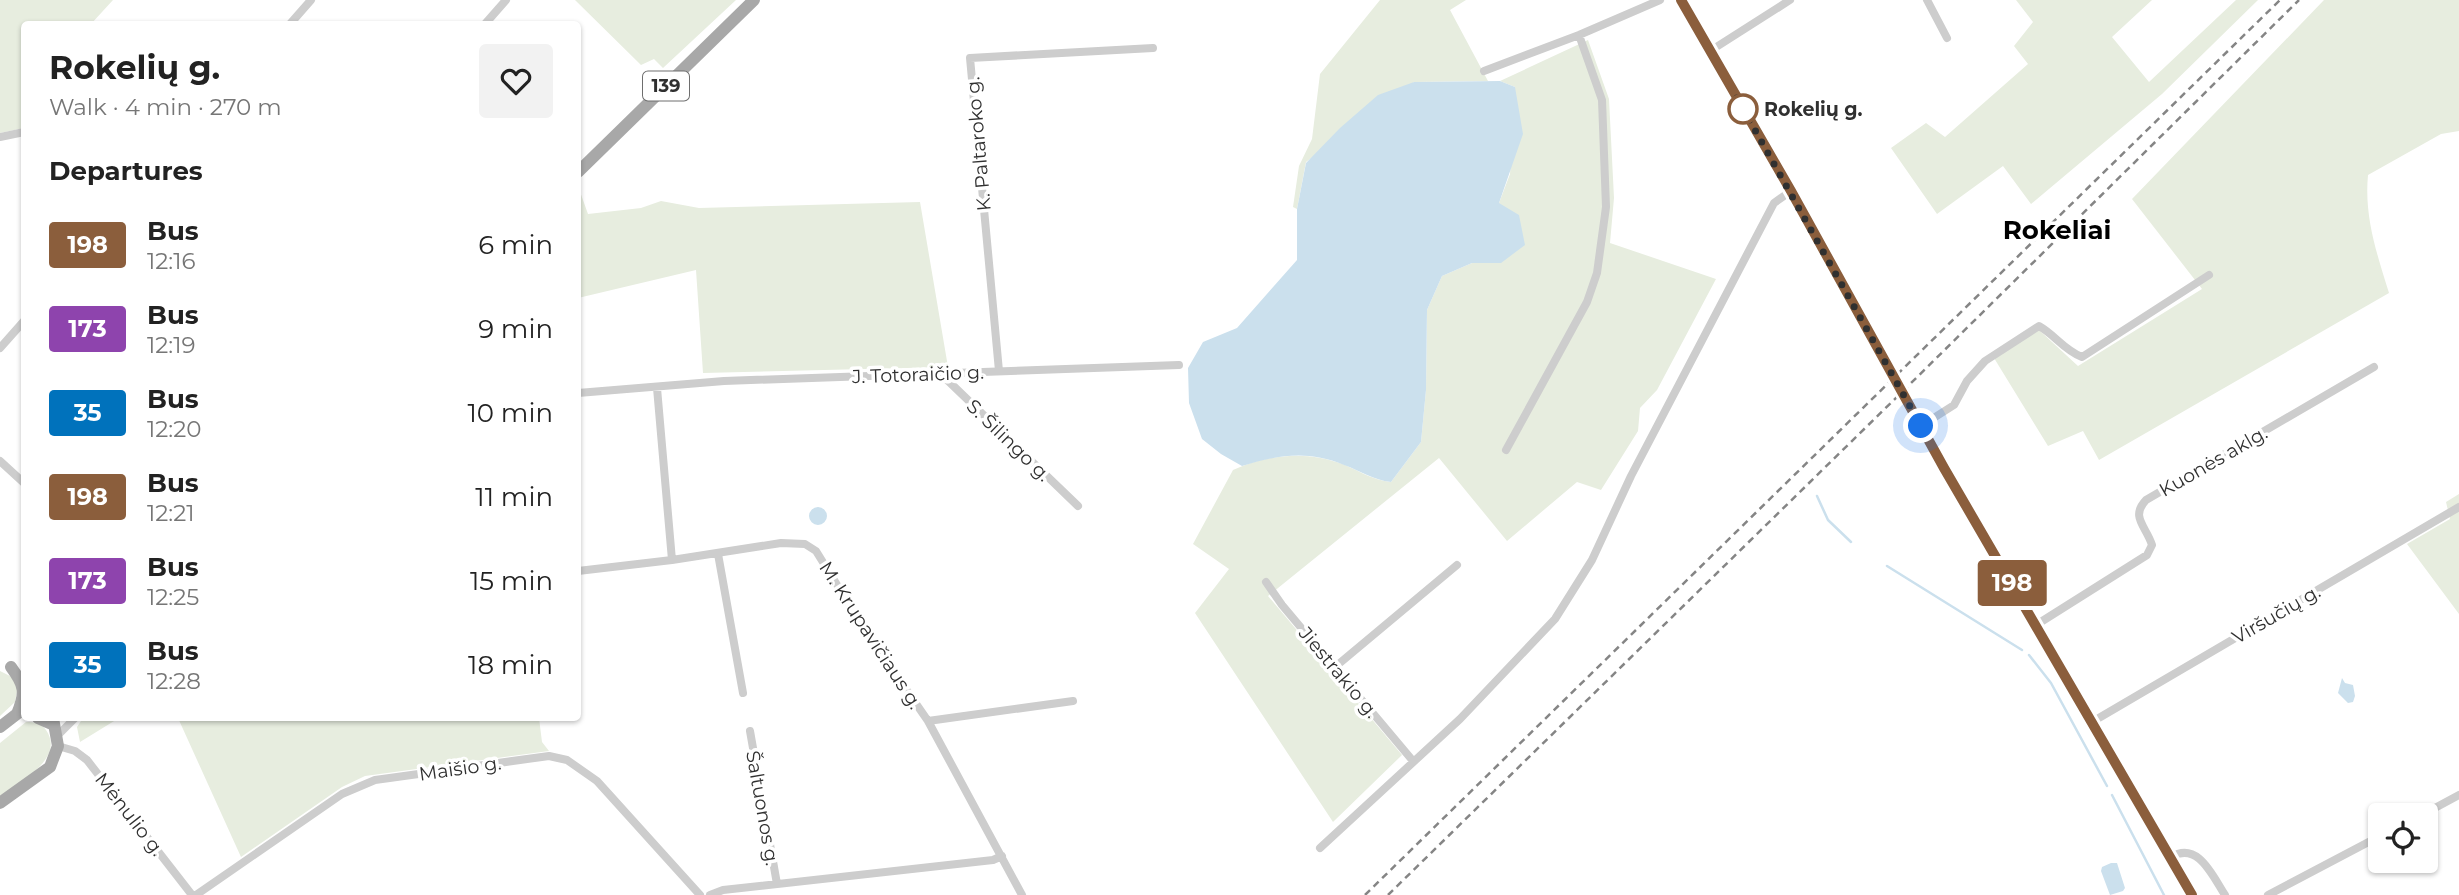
<!DOCTYPE html>
<meta charset="utf-8">
<style>
body{margin:0;font-family:Montserrat,sans-serif;background:#f2f2f2;color:#222;height:100vh;display:flex;flex-direction:column;font-size:26px;white-space:nowrap}
*{box-sizing:border-box;margin:0}
p{font-size:23px;color:#767676}
.icon{flex:none;width:38px;height:38px;fill:none;stroke:currentColor;stroke-width:2;stroke-linecap:round;stroke-linejoin:round}
.map{position:relative;flex:1;overflow:hidden}
.sheet{position:absolute;left:21px;top:21px;width:560px;height:700px;display:flex;flex-direction:column;background:#fff;border-radius:7px;box-shadow:0 2px 5px #0004}
.sheet>*{flex:none}
.badge{padding:0 14px;border-radius:5px;font-size:24px;line-height:46px}
.tools{position:absolute;left:2368px;top:803px;display:grid;gap:14px}
.tools a{display:grid;place-items:center;width:70px;height:70px;border-radius:7px;background:#fff;box-shadow:0 2px 5px #0004;font-size:35px}
.you{position:absolute;width:35px;height:35px;margin:-18px;border:5px solid #fff;border-radius:50%;background:#1a73e8;box-shadow:0 0 0 10px #1a73e833}
.map>.badge{position:absolute;translate:-50% -50%;box-shadow:0 0 0 4px #fff}
h2{padding:0 28px;font-size:26px;line-height:63px}
.round{display:grid;place-items:center;flex:none;width:74px;height:74px;border-radius:7px;background:#f2f2f2}
.headline{display:flex;align-items:center;justify-content:space-between;height:119px;padding:0 28px}
h1{font-size:33px;font-weight:700;line-height:52px}
ul{padding:0;list-style:none}
li{display:flex;align-items:center;gap:21px;height:84px;padding:0 28px}
li div{flex:1}
li b{display:block;font-size:26px}
li em{font-style:normal}
li .badge{min-width:77px;font-weight:700;text-align:center}
.map>svg:first-child{display:block}
.green{fill:#e7eddf}
.water{fill:#cbe0ed}
.lines{fill:none;stroke-linecap:round;stroke-linejoin:round}
.stream{stroke:#cbe0ed;stroke-width:2.5}
.street{stroke:#cdcdcd;stroke-width:8}
.secondary{stroke:#bababa;stroke-width:10}
.primary{stroke:#a8a8a8;stroke-width:12}
.rail{stroke:#858585;stroke-width:2.5;stroke-dasharray:7 5;stroke-linecap:butt}
.line-casing{stroke:#fff;stroke-width:16}
.line{stroke:#8b5e3c;stroke-width:10}
.walk{stroke:#303030;stroke-width:7;stroke-dasharray:0 12.6}
.stop-dot{fill:#fff;stroke:#8b5e3c;stroke-width:3.5}
.labels{text-anchor:middle;stroke-width:7;stroke-linejoin:round;paint-order:stroke}
.shield{fill:#fff;stroke:#6e6e6e;stroke-width:2}
.shield-label{font-size:18px;font-weight:bold;fill:#303030}
.stop-label{font-size:19px;font-weight:bold;fill:#303030;stroke:#fff;text-anchor:start}
.street-label{font-size:19px;fill:#303030;stroke:#fff}
.district-label{font-size:26px;font-weight:bold;fill:#000;stroke:#fff}
</style>
<div class="map">
<svg width="2459" height="895" viewBox="0 0 2459 895">
<rect width="100%" height="100%" fill="#fff"/>
<path class="green" d="M0,0h113l-22,24h-67v104l-24,5z
M575,0h161l-73,68 -9,-9 -13,6z
M1380,0h86l-16,10 38,71 -74,1 -108,80 -9,47 -4,-2 6,-41 13,-27 8,-65z
M2016,0h136l-40,37 37,45 87,-82h22l-96,94 -131,110 -28,-38 -66,48 -46,-66 35,-25 19,14 83,-73 -14,-18 19,-24z
M2324,0h135v131l-18,3 -73,41c-4,42 9,79 21,118l-290,167 -16,-29 -35,15 -54,-88 45,-28 39,36 124,-77 -70,-90z
M1588,40l21,59 5,99 -4,45 106,36 -59,111 -17,18 -2,23 -37,59 -24,-8 -70,59 -68,-83 -171,138 134,159 -69,67 -138,-209 34,-44 -36,-25 40,-74c36,-16 74,-20 112,-5 16,7 28,15 46,17l30,-40 5,-52 1,-80 15,-34 30,-13 29,-1 -2,-59 11,-29 5,-87 -15,-6z
M578,186l10,28 53,-6 20,-7 38,7 221,-6 28,165 -245,6 -7,-103 -118,28z
M2459,494v120l-52,-70 43,-25 -4,-17z
M0,671l12,6 6,9 -3,16 -15,14z
M83,718h36l-39,24 -3,-15z
M178,718h361l3,24 7,9 -184,25 -23,11 -101,70z
M26,722c8,0 16,1 20,8 20,29 -28,53 -46,66v-53z"/>
<path class="water" d="M1500,81l15,6 8,47 -24,69 20,12 6,30 -24,18h-29l-30,13 -15,34 -1,80 -5,52 -30,40c-18,-2 -30,-11 -47,-17 -37,-15 -65,-10 -102,1l-21,-12 -19,-15 -13,-36 -1,-35 15,-26 34,-14 60,-68v-51l9,-46 34,-35 38,-33 36,-13z
M809 516a9 9 0 1 1 18 0a9 9 0 1 1-18 0Z
M2342,678l3,5 8,2 2,11 -2,6 -5,1 -10,-10z
M2111,863h6l8,25 -2,3 -13,4 -9,-24 1,-4z"/>
<g class="lines">
<path class="stream" d="M1817,496l11,24 23,22
M1887,566l135,84
M2029,655l22,28 56,103
M2112,795l52,100"/>
<path class="street" d="M1927,0l20,38
M290,24l21,-24
M485,24l21,-24
M1710,51l80,-51
M1484,71l95,-36 81,-35
M0,137l24,-5
M0,348l24,-27
M999,371l-29,-313 183,-10
M941,374l137,132
M657,388l15,172
M578,393l146,-12 455,-16
M1921,426l33,-21 13,-24 18,-20 54,-35c16,9 25,24 43,31l127,-82
M1506,450l81,-148 10,-29 9,-66 -4,-107 -23,-65
M0,461l24,22
M718,554l25,139
M578,571l94,-11 109,-17 24,1 11,7 51,82 61,88 94,174
M1266,582l16,23 131,156
M2036,625l111,-70 5,-10c-6,-19 -22,-28 -6,-45l228,-133
M1335,667l122,-102
M928,721l145,-20
M2092,722l367,-215
M750,731l27,153
M57,736l18,-18
M58,746l17,5 12,9 105,135
M2420,816l39,-21
M1320,848l140,-129 95,-100 37,-59 39,-84 143,-273 17,-12
M2171,857c27,-16 41,18 54,38
M196,895l146,-101 33,-14 174,-24 18,4 30,21 103,114
M710,895l13,-5 270,-30 9,-4
M2268,895l112,-59"/>
<path class="secondary" d="M1680,0l111,191 177,319 224,385"/>
<path class="primary" d="M578,172l176,-172
M11,667c14,19 15,25 6,47
M38,718l16,7
M0,727l22,-17
M0,803l50,-36 8,-21 -5,-28"/>
<path class="rail" d="M1365,895l915,-895
M1388,895l514,-503 397,-392"/>
</g>
<g class="lines">
<g class="line-casing">
<path id="line" d="M1681,0l110,191 153,277 248,427"/>
</g>
<use href="#line" class="line"/>
<path class="walk" d="M1743,109l-6,-11 184,328"/>
</g>
<circle class="stop-dot" cx="1743" cy="109" r="14"/>
<g class="labels">
<rect class="shield" x="643" y="71.5" width="46" height="29" rx="5"/>
<g class="shield-label">
<text x="666" y="92">139</text>
</g>
<g class="stop-label">
<text x="1764" y="116">Rokelių g.</text>
</g>
<g class="street-label">
<text transform="translate(978 144) rotate(-95)" y="7">K. Paltaroko g.</text>
<text transform="translate(918 374) rotate(-2)" y="7">J. Totoraičio g.</text>
<text transform="translate(1009 440) rotate(44)" y="7">S. Šilingo g.</text>
<text transform="translate(2213 461) rotate(-30)" y="7">Kuonės aklg.</text>
<text transform="translate(2276 614) rotate(-30)" y="7">Viršučių g.</text>
<text transform="translate(871 635) rotate(57)" y="7">M. Krupavičiaus g.</text>
<text transform="translate(1339 672) rotate(50)" y="7">Jiestrakio g.</text>
<text transform="translate(460 768) rotate(-8)" y="7">Maišio g.</text>
<text transform="translate(763 808) rotate(80)" y="7">Šaltuonos g.</text>
<text transform="translate(130 814) rotate(52)" y="7">Mėnulio g.</text>
</g>
<g class="district-label">
<text x="2057" y="239">Rokeliai</text>
</g>
</g>
</svg>
<div class="tools">
<a><svg class="icon" aria-label="locate" viewBox="0 0 24 24"><circle cx="12" cy="12" r="6"/><path d="M12 2v4M12 18v4M2 12h4M18 12h4"/></svg></a>
</div>
<div class="you" style="left:1921px;top:426px"></div>
<b class="badge" style="left:2012px;top:583px;background:#8b5e3c;color:#fff">198</b>
<section class="sheet">
<div class="headline"><div><h1>Rokelių g.</h1><p>Walk · 4 min · 270 m</p></div><a class="round"><svg class="icon" aria-label="heart" viewBox="0 0 24 24"><path d="M12 20l-8-8c-3-5 5-10 8-4 3-6 11-1 8 4z"/></svg></a></div>
<h2>Departures</h2>
<ul>
<li><span class="badge" style="background:#8b5e3c;color:#fff">198</span><div><b>Bus</b><p>12:16</p></div><em>6 min</em></li>
<li><span class="badge" style="background:#8e44ad;color:#fff">173</span><div><b>Bus</b><p>12:19</p></div><em>9 min</em></li>
<li><span class="badge" style="background:#0072bc;color:#fff">35</span><div><b>Bus</b><p>12:20</p></div><em>10 min</em></li>
<li><span class="badge" style="background:#8b5e3c;color:#fff">198</span><div><b>Bus</b><p>12:21</p></div><em>11 min</em></li>
<li><span class="badge" style="background:#8e44ad;color:#fff">173</span><div><b>Bus</b><p>12:25</p></div><em>15 min</em></li>
<li><span class="badge" style="background:#0072bc;color:#fff">35</span><div><b>Bus</b><p>12:28</p></div><em>18 min</em></li>
</ul>
</section>
</div>
